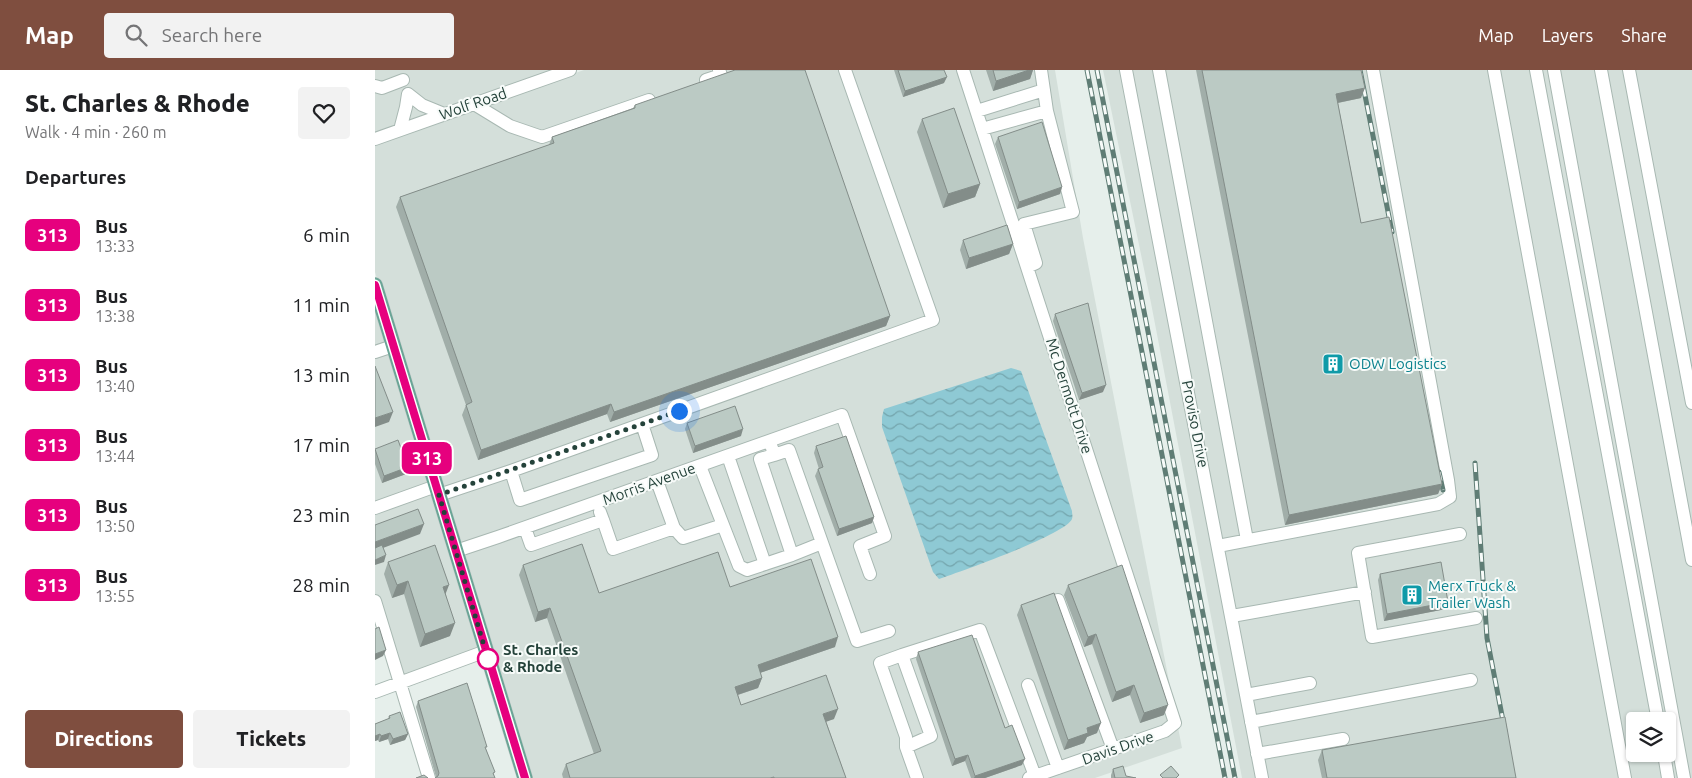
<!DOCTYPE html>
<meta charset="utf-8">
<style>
body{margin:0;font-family:Ubuntu,sans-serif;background:#f2f2f2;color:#202124;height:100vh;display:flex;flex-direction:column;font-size:19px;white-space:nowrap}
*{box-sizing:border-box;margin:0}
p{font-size:16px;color:#757577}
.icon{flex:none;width:28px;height:28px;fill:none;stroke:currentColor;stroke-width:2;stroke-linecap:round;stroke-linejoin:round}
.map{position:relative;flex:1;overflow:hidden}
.panel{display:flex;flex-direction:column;background:#fff;width:375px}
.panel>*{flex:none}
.badge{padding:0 10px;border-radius:8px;font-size:18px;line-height:32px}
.fabs{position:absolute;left:1251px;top:642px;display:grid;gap:10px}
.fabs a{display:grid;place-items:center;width:50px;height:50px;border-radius:5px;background:#fff;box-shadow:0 1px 4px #0004;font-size:25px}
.you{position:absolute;width:25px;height:25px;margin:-12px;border:4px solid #fff;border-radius:50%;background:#1a73e8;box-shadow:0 0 0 8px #1a73e833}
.map>.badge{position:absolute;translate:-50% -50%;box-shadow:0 0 0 2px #fff}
h2{padding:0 25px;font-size:19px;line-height:45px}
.round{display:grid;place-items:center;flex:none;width:52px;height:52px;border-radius:5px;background:#f2f2f2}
.head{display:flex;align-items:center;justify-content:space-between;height:85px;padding:0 25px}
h1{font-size:24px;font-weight:800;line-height:38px}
.cta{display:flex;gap:10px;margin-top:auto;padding:10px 25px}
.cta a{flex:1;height:58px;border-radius:5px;background:#7f4e3f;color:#fff;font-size:20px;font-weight:800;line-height:58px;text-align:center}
.cta a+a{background:#f2f2f2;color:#202124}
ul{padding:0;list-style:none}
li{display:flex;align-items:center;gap:15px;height:70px;padding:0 25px}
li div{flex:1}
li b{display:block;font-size:19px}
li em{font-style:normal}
li .badge{min-width:55px;font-weight:700;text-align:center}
header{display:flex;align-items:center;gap:30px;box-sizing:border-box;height:70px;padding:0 25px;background:#7f4e3f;color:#fff}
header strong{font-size:24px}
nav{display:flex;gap:28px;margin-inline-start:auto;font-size:18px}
.search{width:350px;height:45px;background:#f2f2f2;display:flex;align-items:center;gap:12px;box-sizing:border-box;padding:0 18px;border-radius:5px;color:#757577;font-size:19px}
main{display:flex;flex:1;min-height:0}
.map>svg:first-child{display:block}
.built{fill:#d4dfda;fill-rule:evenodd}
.water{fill:url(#water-waves)}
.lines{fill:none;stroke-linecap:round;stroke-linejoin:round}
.minor-casing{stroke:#a8b8b2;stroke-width:14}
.major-casing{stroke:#c2cac8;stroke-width:16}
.minor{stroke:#fff;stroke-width:12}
.major{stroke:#6aa596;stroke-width:15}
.rail-casing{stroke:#5f7d75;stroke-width:5}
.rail{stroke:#f7fbf9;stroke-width:3;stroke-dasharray:9;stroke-linecap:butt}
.wall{fill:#a1aea9}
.shaded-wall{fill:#838d89}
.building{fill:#bbcac4;stroke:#838d89}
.line-casing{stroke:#fff;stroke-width:11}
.line{stroke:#e6007e;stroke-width:8}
.walk{stroke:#24423a;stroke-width:5;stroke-dasharray:0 9}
.stop-dot{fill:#fff;stroke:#e6007e;stroke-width:2.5}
.labels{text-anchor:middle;stroke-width:4;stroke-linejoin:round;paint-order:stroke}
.street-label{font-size:15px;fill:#24423a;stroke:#f7fbf9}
.culture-label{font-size:15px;fill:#0d838f;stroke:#f7fbf9;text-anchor:start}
.stop-label{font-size:15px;font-weight:bold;fill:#24423a;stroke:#f7fbf9;text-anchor:start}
</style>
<header>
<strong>Map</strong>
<div class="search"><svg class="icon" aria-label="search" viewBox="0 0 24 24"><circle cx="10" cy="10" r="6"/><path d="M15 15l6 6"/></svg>Search here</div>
<nav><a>Map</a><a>Layers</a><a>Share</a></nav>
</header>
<main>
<section class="panel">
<div class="head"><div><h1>St. Charles &amp; Rhode</h1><p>Walk · 4 min · 260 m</p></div><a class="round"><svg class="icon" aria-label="heart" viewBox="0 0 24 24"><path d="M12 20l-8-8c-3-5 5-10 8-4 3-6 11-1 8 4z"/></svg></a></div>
<h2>Departures</h2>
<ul>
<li><span class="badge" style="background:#e6007e;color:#fff">313</span><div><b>Bus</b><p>13:33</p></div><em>6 min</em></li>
<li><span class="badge" style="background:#e6007e;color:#fff">313</span><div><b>Bus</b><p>13:38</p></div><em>11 min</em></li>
<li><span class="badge" style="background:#e6007e;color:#fff">313</span><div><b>Bus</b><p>13:40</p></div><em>13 min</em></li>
<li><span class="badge" style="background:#e6007e;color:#fff">313</span><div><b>Bus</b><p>13:44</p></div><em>17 min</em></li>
<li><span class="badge" style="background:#e6007e;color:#fff">313</span><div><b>Bus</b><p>13:50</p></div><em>23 min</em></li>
<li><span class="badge" style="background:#e6007e;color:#fff">313</span><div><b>Bus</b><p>13:55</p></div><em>28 min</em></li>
</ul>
<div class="cta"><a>Directions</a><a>Tickets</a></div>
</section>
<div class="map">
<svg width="1317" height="708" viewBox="0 0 1317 708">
<defs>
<pattern id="water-waves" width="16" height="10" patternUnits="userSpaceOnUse" patternTransform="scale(1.25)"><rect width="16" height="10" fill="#8ec9d4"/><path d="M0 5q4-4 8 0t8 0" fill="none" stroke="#74a5ad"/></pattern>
</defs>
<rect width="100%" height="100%" fill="#e6efeb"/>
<path class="built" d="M0,0h179l-179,65z
M209,0h471l28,168 99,510 -87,30h-569l-151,-506v-129z
M728,0h589v708h-450l-91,-475zM1260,651h32v33h-32z
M0,227l109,357 -87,32 -22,-72z"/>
<path class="water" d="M636,298l10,3 51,140c0,3 1,5 0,8 -7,16 -113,53 -133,60l-6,-7 -51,-145v-10l2,-8z"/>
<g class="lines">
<g class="minor-casing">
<path id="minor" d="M588,0l212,653 -10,8 -136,47
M751,0l136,708
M784,0l88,470
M1119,0l131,708
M1161,0l122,651
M1179,0l130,708
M1226,0l91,490
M1254,0l63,333
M331,10l15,-5 -2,-5
M0,16l7,2 21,-8
M99,34l36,22 32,11 107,-37
M602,41l67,-21
M607,59l65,-18
M25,60l6,-23 2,-13 14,11 22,9
M0,69l195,-69
M652,197l9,-4 -12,-39 49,-12 -26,-101 -6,-41
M0,282l18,-6
M397,378l2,7 15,-5 68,191 32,-10
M353,386l37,108
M325,396l39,100 8,4 45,-15 -32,-96 14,-4
M136,401l9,29 132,-45 -10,-31
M64,425l72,-24 422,-151 -88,-250
M0,438l61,-22
M228,450l10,29 61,-21 -17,-47
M150,458l6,17 72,-25 -3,-8
M299,458l9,10 40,-13
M1085,464l-102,19 14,84 104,-19
M843,476l220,-42 12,-7 -2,-17 -75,-410
M81,481l42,-14 344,-122 43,121 -25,10 10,28
M417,485l30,-12
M683,530l55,149
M0,531l54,177
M857,546l133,-24
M527,585l78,-25 55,146
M653,615l30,83
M0,622l111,-41
M871,625l64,-12
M876,652l220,-42
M531,677l25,-11 -29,-81 -22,8 26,74v10l11,31
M882,684l86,-15
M1289,684l4,24"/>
</g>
<g class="major-casing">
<path id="major" d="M0,215l150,493"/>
</g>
<use href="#minor" class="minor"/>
<use href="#major" class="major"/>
<g class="rail-casing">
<path id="rail" d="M712,0l138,708
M722,0l138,708
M985,0l32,162
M1100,393l12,175 18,93
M1064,402l4,18"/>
</g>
<use href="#rail" class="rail"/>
</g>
<path class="wall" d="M519,0h50v13l-41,14z
M611,0h47l-3,9 -37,12z
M821,0h165v28l-23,5 23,120 81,261 -4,10 -153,31z
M260,35l255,211 -4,10 -276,96 -3,-8 -129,46 -16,-45 4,-10 -70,-198 4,-10 149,-52 3,-8 81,-29z
M547,49l58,65 -5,13 -32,11 -26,-76z
M623,67l64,50 -2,7 -43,15 -22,-65z
M588,170l50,4 -4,10 -43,15 -6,-19z
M680,244l48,78 -24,8 -26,-79z
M312,353l54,13 -48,17 -8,-24z
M441,376l58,71 -2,6 -35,13 -22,-60 3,-7h1l-5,-16z
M0,379l31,25 -24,9 -7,-19z
M13,492l58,32 4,42 -30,11 -16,-53 -12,4 -8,-24z
M148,495l76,28 131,-6 105,60 -75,26 2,5 -4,10 -20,7 3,10 93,14 -8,2 20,57h-283l-1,-4 4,-10 28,-10 -47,-136 -12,4 -16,-47z
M1005,504l68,28 -2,7 -62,12 -6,-41z
M693,515l96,130 -24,8 -10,-28 -18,7 -20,-58 -8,3 -20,-52z
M646,535l76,128 -10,4 -3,6 -20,7 -47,-135z
M543,582l87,76 17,37 -37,13h-14l-6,-17 -13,5 -36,-107z
M43,631l68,48 8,26 -58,2 -20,-70z
M14,646l19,18 -3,6 -15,5 -2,-6 -9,3 -1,-2 -3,1v-17l13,-5z
M947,680l194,28h-194l-4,-18z
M738,699l13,7 10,2h-25v-3z"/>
<path class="shaded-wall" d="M654,0h4l-3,9 -37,12 3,-10z
M572,7l-3,6 -41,14 2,-6z
M990,18l-4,10 -29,6 4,-10z
M605,114l-5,13 -32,11 5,-14z
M687,117l-2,7 -43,15 2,-7z
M638,174l-4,10 -43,15 3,-11z
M515,246l-4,10 -276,96 4,-10z
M731,315l-3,7 -24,8 3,-7z
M236,334l-4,10 -129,46 3,-10z
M18,342l-4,10 -14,5v-9z
M368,359l-2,7 -48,17 2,-7z
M33,397l-2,7 -24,9 2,-7z
M1067,414l-4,10 -153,31 4,-10z
M499,447l-2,6 -35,13 2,-7z
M49,454l-4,10 -45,17v-9z
M11,485l-2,7 -9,3v-5z
M33,511l-4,13 -12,4 5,-13z
M74,515l-5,13 -1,-11z
M1073,532l-2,7 -62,12 3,-7z
M175,538l-3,10 -12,4 3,-10z
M80,553l-5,13 -30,11 5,-13z
M721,564l-4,10 -8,3 4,-10z
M463,567l-3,10 -81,28 4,-10z
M11,580l-3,6 -8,4v-6z
M387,608l-4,10 -27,9 4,-10z
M759,615l-4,10 -18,7 4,-10z
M793,635l-4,10 -24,8 4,-10z
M463,639l-4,10 -14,5 3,-10z
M726,653l-4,10 -10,4 -3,6 -20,7 4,-10 19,-12z
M15,663l-2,6 -9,3 2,-6z
M5,664l-2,6 -3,1v-5z
M33,664l-3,6 -15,5 3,-6z
M593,685l-3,6 -13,5 3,-7z
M650,689l-3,6 -37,13h-11l1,-2z"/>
<path class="building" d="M360,0h70l85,246 -276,96 -3,-8 -130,46 -15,-45 6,-3 -72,-205 154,-54 -2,-6 83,-29v-3z
M523,0h46l3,7 -42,14z
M618,0h36l-33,11z
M827,0h159l4,18 -29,6 25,129 28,-6 53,267 -153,31z
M579,38l26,76 -32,10 -26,-75z
M667,52l20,65 -43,15 -21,-65z
M632,155l6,19 -44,14 -6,-18z
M713,233l18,82 -24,8 -27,-79z
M0,296l18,46 -18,6z
M360,336l8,23 -48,17 -8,-23z
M471,366l28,81 -35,12 -21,-60 5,-2 -7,-21z
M23,370l10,27 -24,9 -9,-27z
M43,439l6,15 -49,18v-17z
M207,474l17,49 119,-41 12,35 81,-28 27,78 -80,28 4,13 -27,9 6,18 85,-30 12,34 -15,5 23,64h-72v-1l-4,1h-200l-4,-14 35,-13 -51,-143 -12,4 -15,-47z
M7,475l4,10 -11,5v-12z
M60,475l14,40 -6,2 12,36 -30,11 -17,-53 -11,4 -9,-23z
M1066,492l7,40 -61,12 -7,-40z
M747,495l46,140 -24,8 -10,-28 -18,7 -20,-58 -8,3 -20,-52z
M679,523l47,130 -14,5 1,5 -20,7 -47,-135z
M4,557l7,23 -11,4v-25z
M597,565l33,93 7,-3 13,34 -50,17 -7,-21 -13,4 -37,-107z
M92,613l20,64h-2l10,25 -2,1 2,5h-60l3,-2 1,-3 -21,-72z
M25,642l8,22 -15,5 -3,-6 -9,3 -1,-2 -5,2v-12l15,-6 -1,-2z
M1130,647l11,61h-189l-5,-28z
M748,696l3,10 10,2h-21l-2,-9z
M796,696l8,9 -3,3h-13l-3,-3z
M49,705l4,3h-12z"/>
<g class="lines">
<g class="line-casing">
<path id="line" d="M0,215l150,493"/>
</g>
<use href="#line" class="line"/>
<path class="walk" d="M113,589l-49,-164 240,-84"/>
</g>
<defs>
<g id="building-square" transform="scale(1.125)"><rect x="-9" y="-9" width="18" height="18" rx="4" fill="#0f9aa8" stroke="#f7fbf9"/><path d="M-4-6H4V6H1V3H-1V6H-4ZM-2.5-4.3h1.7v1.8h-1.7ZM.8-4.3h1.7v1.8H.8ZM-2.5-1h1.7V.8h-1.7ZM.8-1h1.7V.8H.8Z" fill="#fff"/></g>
</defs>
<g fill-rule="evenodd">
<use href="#building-square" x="958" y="294"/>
<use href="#building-square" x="1037" y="525"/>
</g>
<circle class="stop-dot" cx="113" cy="589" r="10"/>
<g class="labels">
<g class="street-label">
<text transform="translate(98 34) rotate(-19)" y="5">Wolf Road</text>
<text transform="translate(694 326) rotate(72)" y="5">Mc Dermott Drive</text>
<text transform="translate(820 354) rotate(79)" y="5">Proviso Drive</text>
<text transform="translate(274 414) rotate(-20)" y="5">Morris Avenue</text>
<text transform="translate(743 678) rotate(-19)" y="5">Davis Drive</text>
</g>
<g class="culture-label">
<text x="974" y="299">ODW Logistics</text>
<text x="1053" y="521">Merx Truck &amp;<tspan x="1053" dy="17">Trailer Wash</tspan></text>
</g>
<g class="stop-label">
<text x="128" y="585">St. Charles<tspan x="128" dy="17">&amp; Rhode</tspan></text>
</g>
</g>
</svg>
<div class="fabs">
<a><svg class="icon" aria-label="layers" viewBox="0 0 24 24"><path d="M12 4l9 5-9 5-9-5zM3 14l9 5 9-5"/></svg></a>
</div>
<div class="you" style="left:304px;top:341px"></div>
<b class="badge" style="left:52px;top:388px;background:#e6007e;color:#fff">313</b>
</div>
</main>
